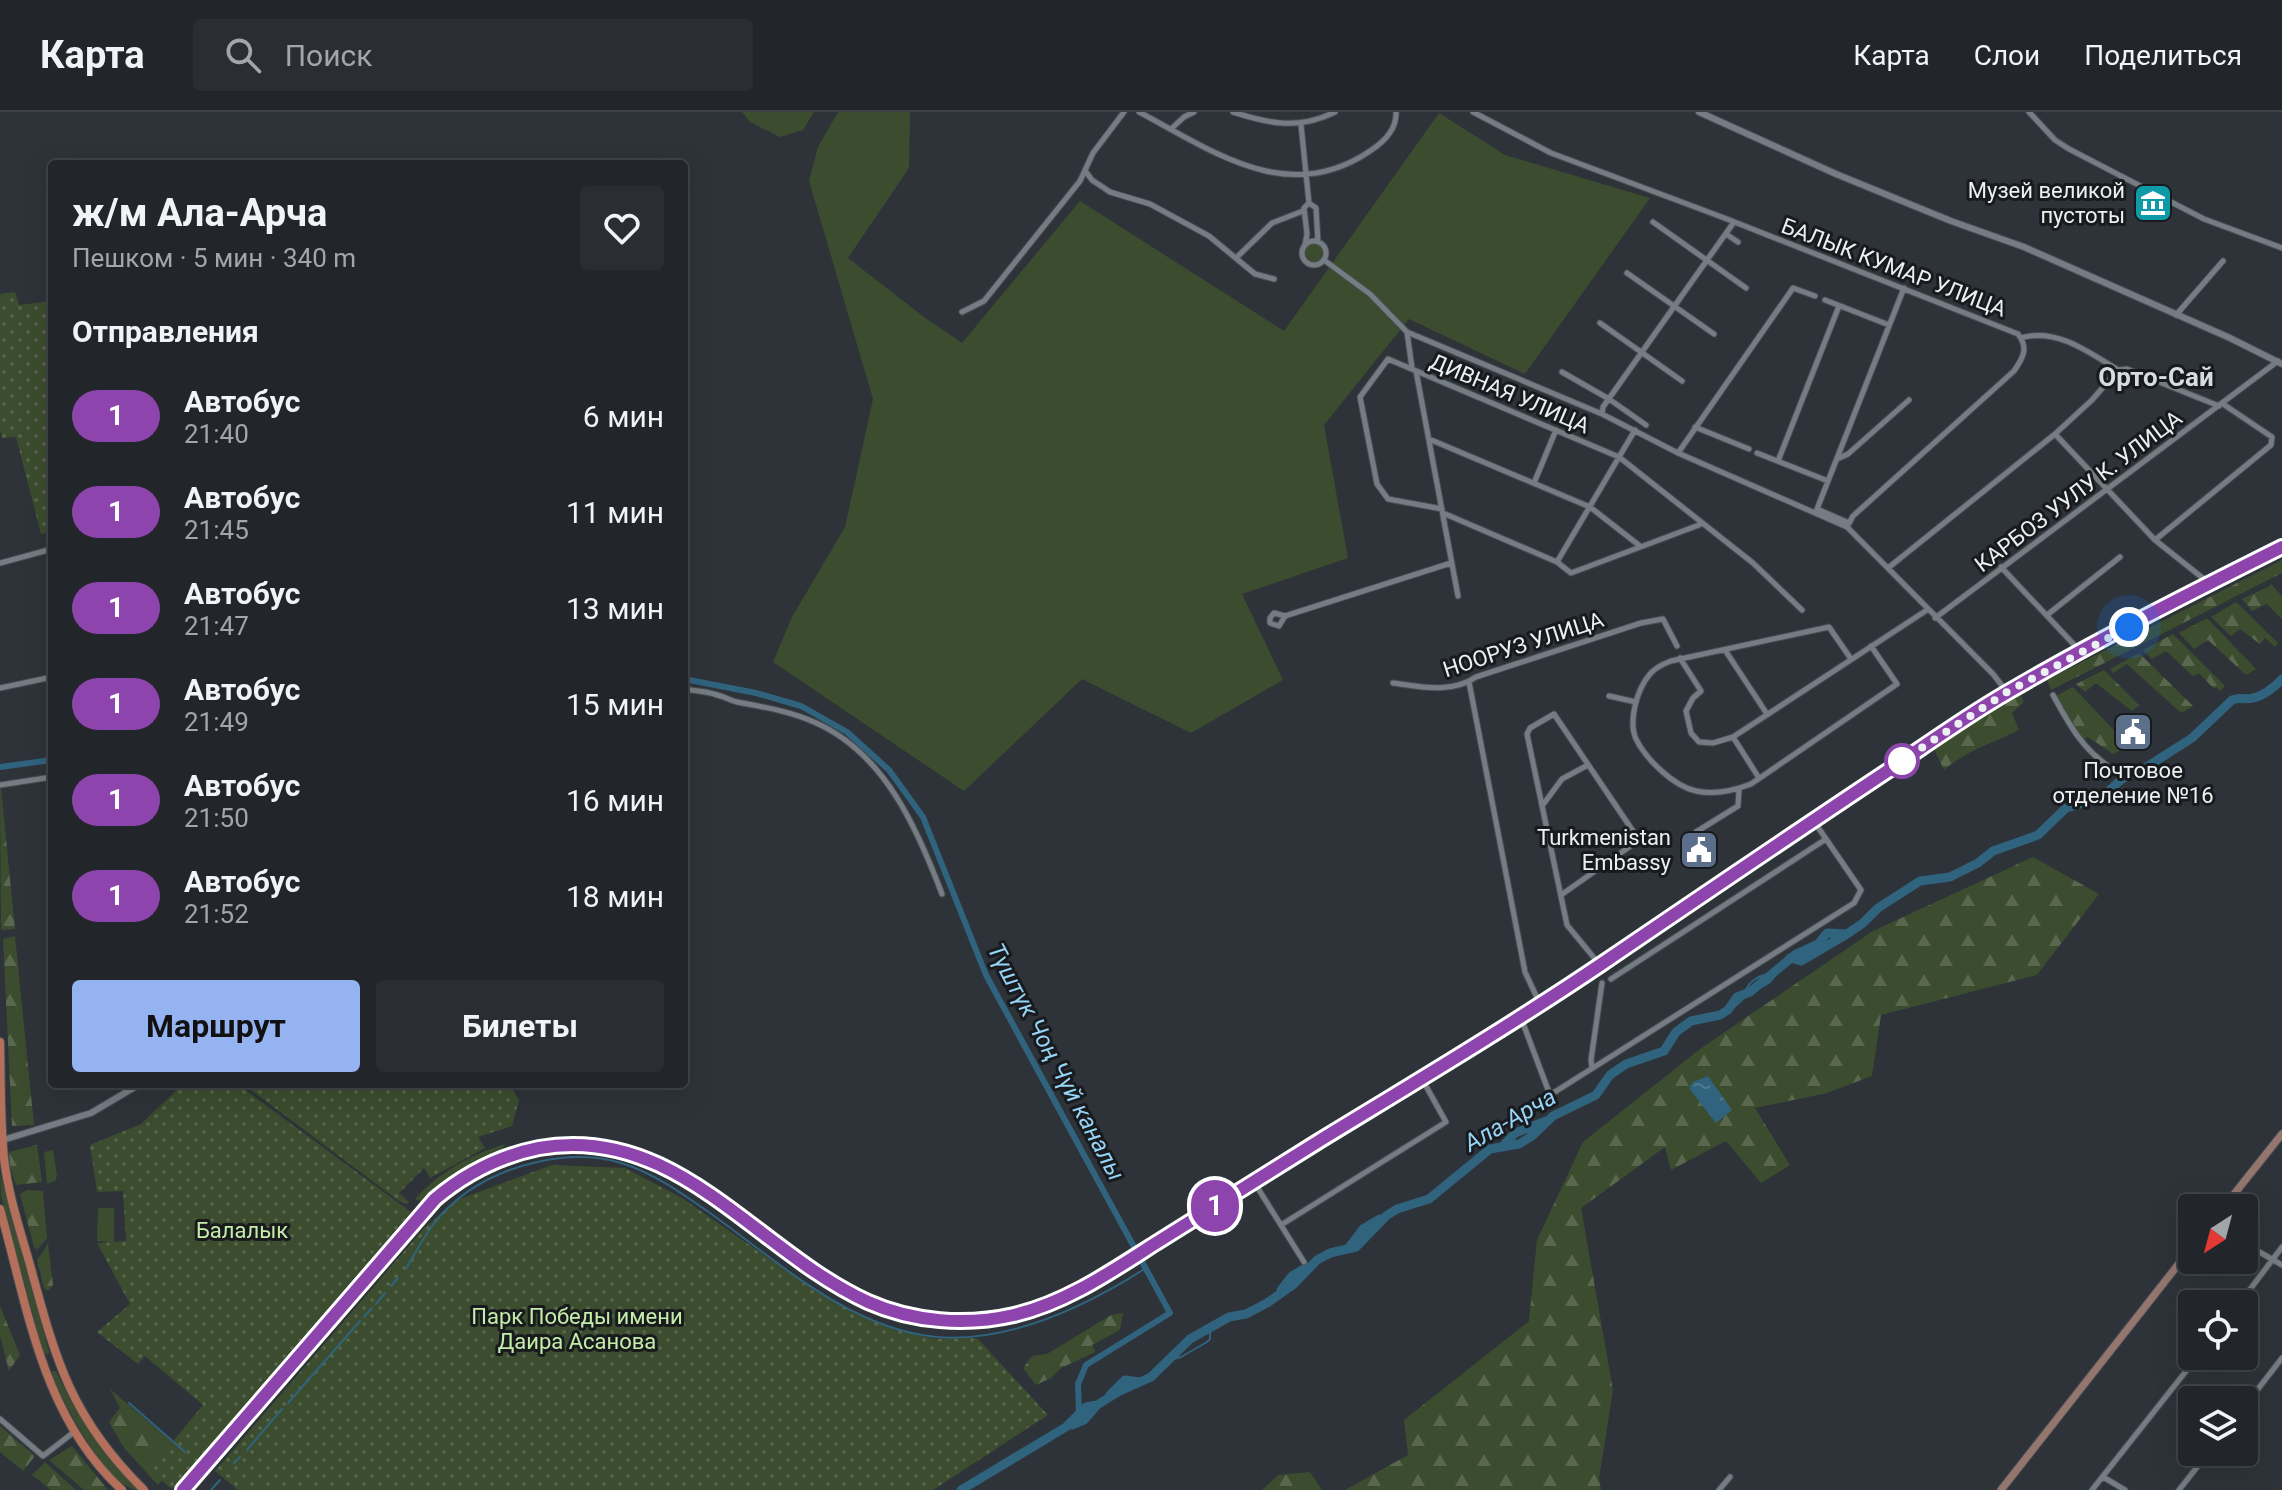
<!DOCTYPE html>
<html lang="ru">
<meta charset="utf-8">
<style>
body{margin:0;font-family:Roboto,sans-serif;background:#2a2e33;color:#f1f3f6;height:100vh;display:flex;flex-direction:column;font-size:30px;white-space:nowrap}
*{box-sizing:border-box;margin:0}
p{font-size:26px;color:#a2a5a9}
.icon{flex:none;width:44px;height:44px;fill:none;stroke:currentColor;stroke-width:2;stroke-linecap:round;stroke-linejoin:round}
.map{position:relative;flex:1;overflow:hidden}
.sheet{position:absolute;left:48px;top:48px;width:640px;height:928px;display:flex;flex-direction:column;background:#22262b;border-radius:8px;box-shadow:0 8px 32px #0002,0 0 0 2px #3f4347}
.sheet>*{flex:none}
.badge{padding:0 16px;border-radius:26px;font-size:28px;line-height:52px}
.needle{width:52px;rotate:216deg}
.tools{position:absolute;left:2178px;top:1082px;display:grid;gap:16px}
.tools a{display:grid;place-items:center;width:80px;height:80px;border-radius:8px;background:#22262b;box-shadow:0 8px 32px #0002,0 0 0 2px #3f4347;font-size:40px}
.you{position:absolute;width:40px;height:40px;margin:-20px;border:6px solid #fff;border-radius:50%;background:#1a73e8;box-shadow:0 0 0 12px #1a73e833}
.map>.badge{position:absolute;translate:-50% -50%;box-shadow:0 0 0 4px #fff}
h2{padding:0 24px;font-size:30px;line-height:72px}
.round{display:grid;place-items:center;flex:none;width:84px;height:84px;border-radius:8px;background:#2a2e33}
.headline{display:flex;align-items:center;justify-content:space-between;height:136px;padding:0 24px}
h1{font-size:38px;font-weight:700;line-height:60px}
.primary-button{display:flex;gap:16px;margin-top:auto;padding:16px 24px}
.primary-button a{flex:1;height:92px;border-radius:8px;background:#95b2f1;color:#111;font-size:32px;font-weight:700;line-height:92px;text-align:center}
.primary-button a+a{background:#2a2e33;color:#f1f3f6}
ul{padding:0;list-style:none}
li{display:flex;align-items:center;gap:24px;height:96px;padding:0 24px}
li div{flex:1}
li b{display:block;font-size:30px}
li em{font-style:normal}
li .badge{min-width:88px;font-weight:700;text-align:center}
header{display:flex;align-items:center;gap:48px;box-sizing:border-box;height:112px;padding:0 40px;background:#22262b;border-bottom:2px solid #3f4347}
header strong{font-size:38px}
nav{display:flex;gap:44px;margin-inline-start:auto;font-size:28px}
.search{width:560px;height:72px;background:#2a2e33;display:flex;align-items:center;gap:20px;box-sizing:border-box;padding:0 28px;border-radius:8px;color:#a2a5a9;font-size:30px}
.map>svg:first-child{display:block}
.green{fill:#3b4d2e}
.forest{fill:url(#forest-firs)}
.park{fill:url(#park-dots)}
.water{fill:url(#water-ripples)}
.lines{fill:none;stroke-linecap:round;stroke-linejoin:round}
.stream{stroke:#30637e;stroke-width:2}
.canal{stroke:#30637e;stroke-width:6}
.river{stroke:#30637e;stroke-width:9}
.minor-casing{stroke:#494e53;stroke-width:7}
.tertiary-casing{stroke:#494e53;stroke-width:8}
.secondary-casing{stroke:#494e53;stroke-width:9}
.primary-casing{stroke:#494e53;stroke-width:10}
.minor{stroke:#757c83;stroke-width:5}
.tertiary{stroke:#757c83;stroke-width:6}
.secondary{stroke:#94766f;stroke-width:7}
.primary{stroke:#b4705b;stroke-width:8}
.line-casing{stroke:#fff;stroke-width:18}
.line{stroke:#8e44ad;stroke-width:12}
.walk{stroke:#ecf0f3;stroke-width:8;stroke-dasharray:0 14.4}
.stop-dot{fill:#fff;stroke:#8e44ad;stroke-width:4}
.labels{text-anchor:middle;stroke-width:6;stroke-linejoin:round;paint-order:stroke}
.poi-label{font-size:22px;fill:#ecf0f3;stroke:#181a1d;text-anchor:end}
.street-label{font-size:22px;fill:#ecf0f3;stroke:#181a1d}
.park-label{font-size:22px;fill:#c4eda9;stroke:#181a1d}
.water-label{font-size:24px;font-style:italic;fill:#96d4f7;stroke:#181a1d}
.quarter-label{font-size:26px;font-weight:bold;fill:#d5dce4;stroke:#181a1d}
</style>
<header>
<strong>Карта</strong>
<div class="search"><svg class="icon" aria-label="search" viewBox="0 0 24 24"><circle cx="10" cy="10" r="6"/><path d="M15 15l6 6"/></svg>Поиск</div>
<nav><a>Карта</a><a>Слои</a><a>Поделиться</a></nav>
</header>
<div class="map">
<svg width="2282" height="1378" viewBox="0 0 2282 1378">
<defs>
<pattern id="forest-firs" width="22" height="20" patternUnits="userSpaceOnUse" patternTransform="scale(2)"><rect width="22" height="20" fill="#3b4d2e"/><path d="M5 1l3.5 6h-7zM16 11l3.5 6h-7z" fill="#58674d"/></pattern>
<pattern id="park-dots" width="8" height="8" patternUnits="userSpaceOnUse" patternTransform="scale(2)"><rect width="8" height="8" fill="#3b4d2e"/><path d="M2 2h.1M6 6h.1" fill="none" stroke="#58674d" stroke-width="1.8" stroke-linecap="round"/></pattern>
<pattern id="water-ripples" width="26" height="14" patternUnits="userSpaceOnUse" patternTransform="scale(2)"><rect width="26" height="14" fill="#30637e"/><path d="M2 4q2-2 4 0t4 0M15 11q2-2 4 0t4 0" fill="none" stroke="#4e7a91"/></pattern>
</defs>
<rect width="100%" height="100%" fill="#2d3339"/>
<path class="green" d="M742,0h72l-11,18 -23,7 -30,-15z
M838,0h72l-1,56 -61,90 76,59 38,26 118,-142 204,130 155,-218 66,42 145,43 -125,176 -116,-55 -85,106 24,133 -106,36 41,86 -92,53 -109,-54 -118,112 -191,-129 19,-45 53,-90 28,-128 -64,-218 9,-34z
M1305 141a9 9 0 1 1 18 0a9 9 0 1 1-18 0Z
M505,1032l-5,8 -51,27 -27,23 -7,-3c25,-27 54,-44 90,-55z
M53,1038l4,26 -2,5 -8,3 -3,-32z
M0,1062l49,178 -1,3 -5,-3 -42,-156z
M98,1096h16v34l-17,-1z
M52,1259h4c21,46 46,83 82,119 -31,-2 -75,-89 -87,-116z"/>
<path class="forest" d="M2282,448v13l-231,117 -4,-10z
M2272,473l10,11v23l-15,-15 -15,7 -10,-12z
M2236,490l42,41 -3,4 -10,-9 -5,6 -20,-15 -9,7 -20,-19z
M2207,506l49,51 -10,6 -38,-35 -14,9 -15,-16z
M2173,522l52,52 -5,5 -3,-4 -3,2 -15,-16 -6,3 -27,-25 -14,8 -9,-9z
M2139,541l54,53 -12,7 -54,-49 -14,9 -3,-4z
M2104,558l35,35 -7,6 -36,-28 -11,9 -9,-8z
M2073,575l56,59 -16,8 -25,-17 -6,3 -26,-44z
M2020,582l4,8 -12,11 7,17c-26,13 -54,21 -75,40l-10,-21z
M0,667l15,150 -14,1z
M2033,745l66,37 -62,81 -156,40 -9,61 -45,17 -72,15 35,57 -29,18 -35,-42 -55,29 -6,-23 -84,61 32,182 -14,88 2,12h-256l63,-35 -4,-35 125,-99 8,-81 46,-98 117,-93 173,-118z
M15,824l19,189 -22,1 -9,-187z
M37,1033l5,37 -26,3 -6,-18 -1,-15z
M27,1078l16,1 4,47 -10,12 -3,-3 -14,-53z
M48,1132l5,41 -5,6 -4,-3 -7,-28z
M0,1194l20,49 -11,16 -9,-35z
M1123,1201l-3,17 -28,15 3,7 -34,16 -10,10 -15,7 -13,-17 9,-12 15,-2 64,-39z
M110,1277l75,64 -27,32 -34,-37 -15,-26 11,-14z
M0,1314l35,30 -12,15 -23,-19z
M72,1334l36,44h-24l-35,-30z
M45,1350l31,28h-25l-19,-15z
M1310,1360l12,18h-60l16,-15z"/>
<path class="park" d="M15,180l4,13 33,-4v231l-11,2 -25,-97 -14,1 -2,-9v-135z
M183,972h54l174,128 -239,277 -23,-19 54,-65 -58,-49 -7,8 -41,-32 33,-28 -33,-61 29,-2 -3,-50 -26,1 -7,-47 51,-21z
M243,972h266l10,16 -7,26 -34,11 7,11 -55,30 -6,-10 -25,25 10,9 -2,2 -8,-3z
M552,1053l73,3 57,30 135,94 44,24 32,13 43,10 41,-1 71,77 -115,75h-695l-23,-19 210,-244 32,-27z"/>
<path class="water" d="M1708,964l24,34 -16,13 -27,-35 4,-6z"/>
<g class="lines">
<path class="stream" d="M1745,880c4,-11 14,-17 25,-18
M1728,898c11,-4 12,-10 21,-16 11,-9 24,-7 28,-25
M1523,1029l11,-15
M406,1157c9,-15 18,-33 29,-47 26,-32 63,-51 102,-60 27,-6 58,-7 84,1 33,10 62,31 89,50 67,48 140,116 226,124 74,6 149,-30 210,-69
M391,1174l7,-8
M376,1192l9,-11
M364,1205l8,-9
M1170,1248l11,-3 26,-15 3,-3v-11
M129,1291l56,49
M288,1291l72,-82
M247,1338l35,-41
M234,1351l6,-6
M211,1378l9,-10"/>
<path class="canal" d="M684,567l72,14 45,13 46,26 42,38 34,47 63,158 184,338 -84,52 -8,19 1,29
M0,655l52,-7"/>
<path class="river" d="M1790,846l11,3 46,-27
M1503,1034l12,-13 31,-12
M1348,1137l15,-20 17,-10
M1281,1178l11,-14 15,-9
M1110,1283l15,-15 15,2
M1072,1313l12,-5 13,-15
M961,1378l105,-63 20,-20 11,-2 21,-13 33,-15 39,-38 39,-22 17,-3 21,-11 27,-19 23,-24 13,-7 26,-6 30,-31 11,-7 32,-10 61,-50 29,-5 13,-8 21,-20 43,-21 14,-20 16,-11 38,-13 12,-19 15,-11 29,-6 8,-5 9,-13 13,-5 46,-38 22,-10 9,-11 20,1 16,-11 15,-15 42,-27 30,-4 28,-14 15,-12 45,-16 28,-27 35,-10 21,-19 26,-13 44,-28 40,-38c8,-3 13,0 21,-2 10,-2 22,-11 29,-19"/>
<g class="minor-casing">
<path id="minor" d="M1139,0c74,39 149,95 231,39 14,-9 27,-21 26,-39
M1233,0c37,12 66,18 102,0
M1473,0l78,41 176,66 291,115c11,14 5,24 -4,37l-161,145 -6,11 146,147 14,18
M2029,0l26,28 14,9 135,70 78,29
M1301,13l8,78
M1171,17l13,-12 10,-5
M1086,60l6,8 18,12 40,12 59,32 46,38 19,5
M1653,110l93,66
M1726,122l12,8
M1302 141a12 12 0 1 1 24 0a12 12 0 1 1-24 0Z
M1305,133l2,-11 -3,-26 5,-5 7,5 2,34
M1237,145l35,-34 31,-12
M1324,148l46,34 37,38 195,82 76,39 169,74
M1627,161l87,61
M1825,188l64,25
M962,200l22,-11 96,-120 13,-28 31,-41
M2176,203l47,-54
M1600,211l82,58
M1407,220l5,36
M2021,226c35,-11 69,15 97,32
M2118,258l9,-1 92,37
M1416,259l42,225
M1562,260l47,27 37,26
M1602,302l1,-7 131,-185
M1695,315l54,22
M2055,322l100,106 54,43
M1429,327l161,68 50,39
M1678,341l115,-165 22,8
M1757,341l71,28
M1837,347l11,-5 61,-54
M1778,349l61,-155
M1534,371l22,-53
M1442,397l-54,-10 -11,-15 -17,-87 28,-38 231,98 134,106 49,47
M1443,401l114,49 14,11 128,-48 2,-3
M1849,411l-32,-14 87,-221
M2155,428l116,-95 1,-8 -49,-33
M1557,450l78,-132
M0,451l52,-14
M2001,455l79,84
M1888,456l167,-134 37,-34 26,-30
M2047,503l73,-58
M1285,504l-6,10 -9,-3v-5l4,-5 11,3 166,-53
M1935,506l343,-257
M1725,538l42,64
M1680,546l21,33 -8,7 -7,13 5,22 8,9 14,1 20,-6 194,-127
M1851,547l-22,-32 -158,34c-8,3 -16,7 -21,13 -13,15 -22,47 -14,65 10,20 37,47 60,52 18,4 37,0 55,-7l146,-100 -26,-38
M1469,570l56,290 15,32
M1393,571c28,4 58,11 83,-6l165,-54 22,-4 14,27
M0,576l52,-11
M684,577c10,2 21,2 30,5 8,2 16,6 23,8 26,5 52,9 77,20 70,30 103,106 128,172
M2053,583c16,29 29,54 58,73
M1609,584l27,6
M1733,625l26,41
M0,673l52,-8
M1542,694l20,-27 26,-14
M1696,720l42,-26 1,-17
M1561,783l78,-55 -85,-126 -24,14 -3,6 40,191 33,40
M1611,867l215,-140
M1521,906l29,77 -4,12
M1592,956l-1,-8 11,-77
M1550,983l304,-192 7,-13 -48,-70
M1254,1070l50,80
M1281,1113l165,-103 -24,-43
M2244,1131l38,22
M2239,1192l43,-57
M2244,1295l38,-49
M0,1307l43,37 31,-24
M2103,1365l22,13
M1719,1378l11,-13
M2092,1378l106,-134
M2179,1378l30,-38"/>
</g>
<g class="tertiary-casing">
<path id="tertiary" d="M1699,0l137,62 115,47 73,26 206,91 52,26
M3,1028l88,-27 49,-29"/>
</g>
<g class="secondary-casing">
<path id="secondary" d="M2223,1096l59,-74
M183,1378l252,-291c34,-29 70,-46 115,-52 134,-19 214,115 328,159 42,16 92,19 136,9 55,-13 104,-48 152,-78 51,-32 102,-64 154,-96 94,-58 188,-114 280,-176 94,-63 188,-129 283,-191 41,-28 82,-57 125,-82 89,-52 182,-99 274,-145
M2001,1378l191,-243"/>
</g>
<g class="primary-casing">
<path id="primary" d="M0,930c1,38 0,78 4,116 4,36 16,72 26,107 26,96 41,153 114,225
M0,1097c28,99 42,208 122,281"/>
</g>
<use href="#minor" class="minor"/>
<use href="#tertiary" class="tertiary"/>
<use href="#secondary" class="secondary"/>
<use href="#primary" class="primary"/>
</g>
<g class="lines">
<g class="line-casing">
<path id="line" d="M183,1378l252,-291c31,-26 64,-43 104,-51 137,-25 217,103 329,154 45,20 98,24 146,13 52,-12 98,-44 142,-72 55,-34 109,-68 163,-102 95,-58 189,-114 281,-176 97,-66 194,-132 292,-197 38,-26 76,-53 116,-76 89,-52 182,-99 274,-145"/>
</g>
<use href="#line" class="line"/>
<path class="walk" d="M1902,649l-2,1 107,-70 122,-65"/>
</g>
<defs>
<g id="museum-square" transform="scale(2)"><rect x="-9" y="-9" width="18" height="18" rx="4" fill="#0f9aa8" stroke="#181a1d"/><path d="M0-6L6-3V-2H-6V-3ZM-5-1h2V3h-2ZM-1-1h2V3h-2ZM3-1h2V3H3ZM-6 4H6V6H-6Z" fill="#fff"/></g>
<g id="civic-square" transform="scale(2)"><rect x="-9" y="-9" width="18" height="18" rx="4" fill="#5c6f8a" stroke="#181a1d"/><path d="M-.6-6.5H3V-4.5H.6V-3L4-1V1h2V6H-6V1h2V-1L-.6-3ZM-1.2 2.5V6h2.4V2.5Z" fill="#fff"/></g>
</defs>
<g fill-rule="evenodd">
<use href="#museum-square" x="2153" y="91"/>
<use href="#civic-square" x="2133" y="620"/>
<use href="#civic-square" x="1699" y="738"/>
</g>
<circle class="stop-dot" cx="1902" cy="649" r="16"/>
<g class="labels">
<g class="poi-label">
<text x="2125" y="86">Музей великой<tspan x="2125" dy="25">пустоты</tspan></text>
<text x="2133" y="666" text-anchor="middle">Почтовое<tspan x="2133" dy="25">отделение №16</tspan></text>
<text x="1671" y="733">Turkmenistan<tspan x="1671" dy="25">Embassy</tspan></text>
</g>
<g class="street-label">
<text transform="translate(1894 155) rotate(21)" y="8">БАЛЫК КУМАР УЛИЦА</text>
<text transform="translate(1510 281) rotate(23)" y="8">ДИВНАЯ УЛИЦА</text>
<text transform="translate(2078 379) rotate(-37)" y="8">КАРБОЗ УУЛУ К. УЛИЦА</text>
<text transform="translate(1523 532) rotate(-18)" y="8">НООРУЗ УЛИЦА</text>
</g>
<g class="park-label">
<text x="242" y="1126">Балалык</text>
<text x="577" y="1212">Парк Победы имени<tspan x="577" dy="25">Даира Асанова</tspan></text>
</g>
<g class="water-label">
<text transform="translate(1056 950) rotate(62)" y="8">Түштүк Чоң Чүй каналы</text>
<text transform="translate(1510 1008) rotate(-30)" y="8">Ала-Арча</text>
</g>
<g class="quarter-label">
<text x="2156" y="274">Орто-Сай</text>
</g>
</g>
</svg>
<div class="tools">
<a><svg class="needle" viewBox="-14 -14 28 28"><path d="M0-13l5 13h-10z" fill="#e53935"/><path d="M0 13l5-13h-10z" fill="#a2a5a9"/></svg></a>
<a><svg class="icon" aria-label="locate" viewBox="0 0 24 24"><circle cx="12" cy="12" r="6"/><path d="M12 2v4M12 18v4M2 12h4M18 12h4"/></svg></a>
<a><svg class="icon" aria-label="layers" viewBox="0 0 24 24"><path d="M12 4l9 5-9 5-9-5zM3 14l9 5 9-5"/></svg></a>
</div>
<div class="you" style="left:2129px;top:515px"></div>
<b class="badge" style="left:1215px;top:1094px;background:#8e44ad;color:#fff">1</b>
<section class="sheet">
<div class="headline"><div><h1>ж/м Ала-Арча</h1><p>Пешком · 5 мин · 340 m</p></div><a class="round"><svg class="icon" aria-label="heart" viewBox="0 0 24 24"><path d="M12 20l-8-8c-3-5 5-10 8-4 3-6 11-1 8 4z"/></svg></a></div>
<h2>Отправления</h2>
<ul>
<li><span class="badge" style="background:#8e44ad;color:#fff">1</span><div><b>Автобус</b><p>21:40</p></div><em>6 мин</em></li>
<li><span class="badge" style="background:#8e44ad;color:#fff">1</span><div><b>Автобус</b><p>21:45</p></div><em>11 мин</em></li>
<li><span class="badge" style="background:#8e44ad;color:#fff">1</span><div><b>Автобус</b><p>21:47</p></div><em>13 мин</em></li>
<li><span class="badge" style="background:#8e44ad;color:#fff">1</span><div><b>Автобус</b><p>21:49</p></div><em>15 мин</em></li>
<li><span class="badge" style="background:#8e44ad;color:#fff">1</span><div><b>Автобус</b><p>21:50</p></div><em>16 мин</em></li>
<li><span class="badge" style="background:#8e44ad;color:#fff">1</span><div><b>Автобус</b><p>21:52</p></div><em>18 мин</em></li>
</ul>
<div class="primary-button"><a>Маршрут</a><a>Билеты</a></div>
</section>
</div>
